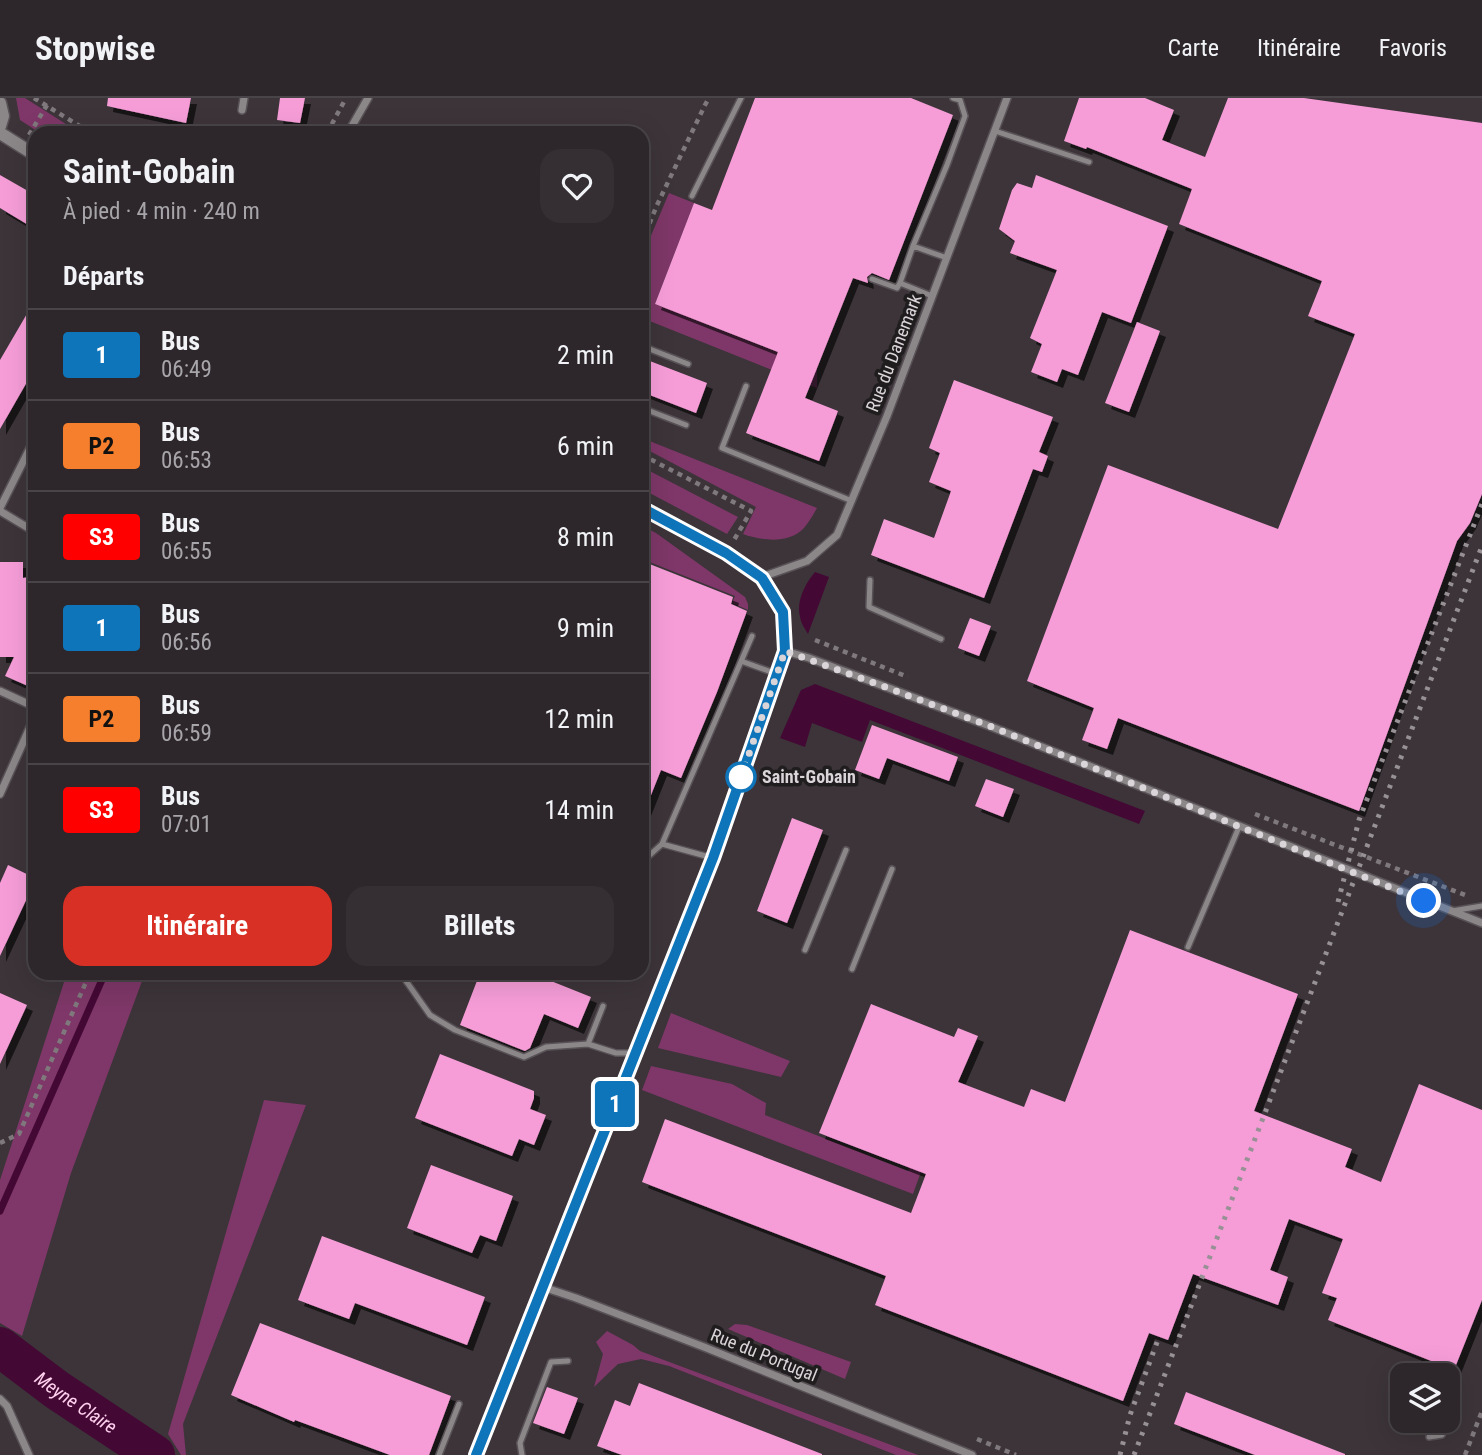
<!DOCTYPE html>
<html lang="fr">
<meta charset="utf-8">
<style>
body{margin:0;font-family:"Roboto Condensed",sans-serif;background:#352f33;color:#f1f3f6;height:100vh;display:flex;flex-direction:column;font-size:26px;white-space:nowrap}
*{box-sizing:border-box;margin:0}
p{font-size:23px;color:#a7a5a9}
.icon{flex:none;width:38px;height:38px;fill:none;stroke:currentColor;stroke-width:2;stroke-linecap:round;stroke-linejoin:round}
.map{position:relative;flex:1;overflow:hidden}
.sheet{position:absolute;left:28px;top:28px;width:621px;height:854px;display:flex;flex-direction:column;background:#2d272b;border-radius:21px;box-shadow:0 7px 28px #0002,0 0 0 2px #484447}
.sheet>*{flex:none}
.badge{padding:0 14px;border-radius:5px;font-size:24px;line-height:46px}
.fabs{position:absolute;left:1390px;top:1265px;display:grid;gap:14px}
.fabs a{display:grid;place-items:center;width:70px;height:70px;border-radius:14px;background:#2d272b;box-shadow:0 7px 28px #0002,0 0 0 2px #484447;font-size:35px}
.you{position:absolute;width:35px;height:35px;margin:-18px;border:5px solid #fff;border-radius:50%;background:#1a73e8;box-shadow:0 0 0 10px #1a73e833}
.map>.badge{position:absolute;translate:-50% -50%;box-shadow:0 0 0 4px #fff}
h2{padding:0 35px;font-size:26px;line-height:63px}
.round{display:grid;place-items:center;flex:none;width:74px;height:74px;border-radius:21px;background:#352f33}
.headline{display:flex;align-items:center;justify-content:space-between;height:119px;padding:0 35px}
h1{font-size:33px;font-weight:700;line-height:52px}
.action{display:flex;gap:14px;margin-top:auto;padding:14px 35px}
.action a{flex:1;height:80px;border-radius:21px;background:#d93025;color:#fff;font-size:28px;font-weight:700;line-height:80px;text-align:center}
.action a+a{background:#352f33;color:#f1f3f6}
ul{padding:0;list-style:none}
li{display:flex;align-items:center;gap:21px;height:91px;padding:0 35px;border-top:2px solid #484447}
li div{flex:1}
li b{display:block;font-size:26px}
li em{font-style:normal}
li .badge{min-width:77px;font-weight:700;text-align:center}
header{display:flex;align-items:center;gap:42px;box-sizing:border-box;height:98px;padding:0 35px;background:#2d272b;border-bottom:2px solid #484447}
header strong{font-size:33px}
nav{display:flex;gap:38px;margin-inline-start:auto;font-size:24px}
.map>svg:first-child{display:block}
.green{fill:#7e3768}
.water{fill:#440835}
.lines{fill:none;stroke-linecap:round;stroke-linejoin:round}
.stream{stroke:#440835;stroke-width:7}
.river{stroke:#440835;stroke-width:40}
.building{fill:#f69dd8;filter:url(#shadow)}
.service-casing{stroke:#585156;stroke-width:8}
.minor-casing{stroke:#585156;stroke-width:10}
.tertiary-casing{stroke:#585156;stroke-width:15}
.path{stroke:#7f787c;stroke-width:4.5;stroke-dasharray:5 5;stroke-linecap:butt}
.service{stroke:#8b8789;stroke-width:5}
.minor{stroke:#8b8789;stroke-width:7}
.tertiary{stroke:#8b8789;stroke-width:12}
.rail{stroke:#979195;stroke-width:5;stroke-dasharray:3.5 7;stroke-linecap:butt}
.line-casing{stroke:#fff;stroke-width:16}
.line{stroke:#0f75bb;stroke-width:10}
.walk{stroke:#dad5d8;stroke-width:7;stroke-dasharray:0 12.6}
.stop-dot{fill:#fff;stroke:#0f75bb;stroke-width:3.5}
.labels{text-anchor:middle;stroke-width:7;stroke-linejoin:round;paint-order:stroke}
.street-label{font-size:18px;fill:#dad5d8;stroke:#201d1f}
.stop-label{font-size:18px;font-weight:bold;fill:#dad5d8;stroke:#201d1f;text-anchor:start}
.water-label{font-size:19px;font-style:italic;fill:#ffd1ee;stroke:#201d1f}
</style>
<header>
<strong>Stopwise</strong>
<nav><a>Carte</a><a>Itinéraire</a><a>Favoris</a></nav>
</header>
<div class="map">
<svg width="1482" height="1357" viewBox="0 0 1482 1357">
<defs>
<filter id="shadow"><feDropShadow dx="6" dy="6" stdDeviation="0" flood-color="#0009"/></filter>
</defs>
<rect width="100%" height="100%" fill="#3c3439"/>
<path class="green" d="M16,0h9l55,35h-40l-20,-13z
M669,95l25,10 -39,101 162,64v20l-175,-70v-61z
M642,340l175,70c-4,7 -8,14 -13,20 -15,16 -42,13 -61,6l13,-27 -114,-60z
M642,369l96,50 -11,17 -85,-45z
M642,428l14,7 89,64 3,7v6l-16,-7 3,-7 -93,-37z
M67,875h78l-74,200 -49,163 -22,-13v-143z
M671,915l119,48 -9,16 -123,-29z
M651,968l81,18 34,19 -1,12 143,56 20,-51 10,4 -25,70 -271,-104z
M264,1002l42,5 -123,319 3,31h-5l-13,-21z
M735,1226l12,1 104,37 -6,17 -117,-50z
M607,1233l26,14 7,6 278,104h-22l-227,-89 -28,-7 -23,5 -24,23 9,-33 -7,-12z"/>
<path class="water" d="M815,474l14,5 -21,57c-3,-5 -7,-11 -8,-17 -4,-16 5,-33 15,-45z
M815,586l330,127 -6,13 -269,-104 -8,22 -50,-19 -7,24 -25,-9 21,-48z"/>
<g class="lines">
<path class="stream" d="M0,1113l105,-238"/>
<path class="river" id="s1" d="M0,1249l57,43 98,65"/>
</g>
<path class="building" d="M108,0h83l-5,25 -79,-17z
M280,0h25l-5,25 -23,-3z
M755,0h156l42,17 -64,165 -17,-7 -5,4 1,6 -15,-5 -48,120 33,13 -19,50 -73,-28 32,-81 -123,-48 39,-101 18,7z
M1079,0h66l29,12 -12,30 43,17 23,-59h76l178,25v371l-12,29 -13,18 -98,270 -241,-93 -11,31 -25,-9 12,-32 -67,-27 81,-216 170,64 77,-195 -47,-18 14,-35 -143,-57 13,-35 -105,-42 -1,2 -22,-8z
M0,77l35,20v34l-35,-21z
M1036,77l132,51 -37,97 -29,-11 -24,63 -16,-6 -5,13 -26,-10 11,-28 -12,-6 27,-68 -47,-17 5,-12 -16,-12 13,-39 5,-7 15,5z
M35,202v68l-35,61v-69z
M1137,224l23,9 -31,81 -24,-9z
M642,260l65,25 -11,30 -54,-21z
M954,282l99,37 -14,35 9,4 -6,16 -9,-3 -49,129 -113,-43 13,-36 50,19 17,-47 -22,-9 11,-29 -11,-5z
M642,463l91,36 -2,7 16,7 -30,81 -36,86 -20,-8 -18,45z
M0,464h23v16l7,-1 1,37h-2l1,44 5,2v11l-7,15 -23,-10 9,-19h-14z
M970,520l21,8 -12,30 -21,-8z
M872,627l86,32 -9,24 -62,-23 -8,21 -24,-9z
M986,681l28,10 -11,28 -28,-11z
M792,720l31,12 -36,93 -30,-12z
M8,767l27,13v3l-35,75v-73z
M1130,832l168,64 -44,117 98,38 -7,18 36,15 38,-98 63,26v190l-28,70 -126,-50 9,-22 -15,-5 21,-54 -54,-20 -19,51 18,7 -10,28 -85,-31 -25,66 -19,-7 -26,68 -248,-96 11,-29 -244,-94 23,-63 246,94 15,-39 -107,-41 52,-129 83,33 4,-9 20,8 -20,46 66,25 7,-18 34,13z
M480,875h51l60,24 -13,31 -34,-14 -14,34 -5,3 -65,-26z
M0,895l27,12 -27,59z
M440,956l94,37v7l-4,11 16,6 -12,30 -15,-6 -7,17 -97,-38z
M431,1067l82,31 -17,45 -16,-6 -8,18 -65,-25z
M322,1138l163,61 -18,48 -112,-42 -6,16 -51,-19z
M260,1225l191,73 -22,59h-39l-95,-35 -1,2 -63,-27z
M639,1285l183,71v1h-200l-25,-9 18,-46 15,6z
M547,1289l31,11 -14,36 -31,-11z
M1186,1294l159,62v1h-90l-81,-31z"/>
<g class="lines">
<g class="service-casing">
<path id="service" d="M995,33l94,31
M692,98l49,-98
M913,148l-13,37 32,13
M947,160l-34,-12 34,-81 18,-49 -5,-16 -7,-2
M872,181l25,9 3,-5
M642,248l46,18
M746,288l-24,62 130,53
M642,310l44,17
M870,482l-1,27 72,32
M741,563l36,13
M713,760l-51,-14 90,-208
M642,764l20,-18
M1452,813l30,-5
M1188,849l51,-120
M805,852l41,-100
M852,871l40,-100
M409,875l-3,8 24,34 25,15 69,27 22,-10 42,-3 28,9h20
M588,946l15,-38
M1429,1339l13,-2 16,-32
M439,1357l20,-51
M522,1357l-2,-12 31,-81 17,-1"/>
</g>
<g class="minor-casing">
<path id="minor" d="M242,12l2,-12
M348,35l20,-35
M0,410l35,-70
M0,413l35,21
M762,479l45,-16 30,-26 50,-119 120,-318
M785,553l24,7 178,67 495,198
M0,593l35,16
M0,696l35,-78
M543,1189l33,11 128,49 268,108
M0,1301l7,7 22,49"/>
</g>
<g class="tertiary-casing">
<path id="tertiary" d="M0,5l3,13 -3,10
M0,35l35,22
M476,1357l237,-597 72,-207 -2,-39 -21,-35 -36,-24 -84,-45"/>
</g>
<path class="path" d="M34,0l57,35
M327,35l19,-35
M29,37l18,-30
M642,144l15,-37 48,-100 4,-7
M642,357l109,56 -17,29
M815,542l93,37
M1255,716l210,81
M0,1045l19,-9 71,-161
M977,1341l39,16
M1465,1357l17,-44"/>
<use href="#service" class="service"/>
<use href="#minor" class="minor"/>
<use href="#tertiary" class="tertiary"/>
<path class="rail" d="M1338,804l21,-82 123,-316
M1120,1357l10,-40 29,-78
M1134,1357l348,-909"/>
</g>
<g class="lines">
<g class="line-casing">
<path id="line" d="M476,1357l237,-597 72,-207 -2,-39 -21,-34 -36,-25 -84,-45"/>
</g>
<use href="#line" class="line"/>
<path class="walk" d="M741,679l44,-126 92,33 110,41 437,176"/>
</g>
<circle class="stop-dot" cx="741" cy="679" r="14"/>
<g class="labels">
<g class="street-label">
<text transform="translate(894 255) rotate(-69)" y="6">Rue du Danemark</text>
<text transform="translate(764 1257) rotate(22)" y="6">Rue du Portugal</text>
</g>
<g class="stop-label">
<text x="762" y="685">Saint-Gobain</text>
</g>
<g class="water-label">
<text dy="7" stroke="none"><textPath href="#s1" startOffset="94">Meyne Claire</textPath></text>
</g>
</g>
</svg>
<div class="fabs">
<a><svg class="icon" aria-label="layers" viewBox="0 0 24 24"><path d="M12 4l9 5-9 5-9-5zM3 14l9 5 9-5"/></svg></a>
</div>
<div class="you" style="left:1424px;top:803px"></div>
<b class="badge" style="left:615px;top:1006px;background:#0f75bb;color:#fff">1</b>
<section class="sheet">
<div class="headline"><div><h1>Saint-Gobain</h1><p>À pied · 4 min · 240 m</p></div><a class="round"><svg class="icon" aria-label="heart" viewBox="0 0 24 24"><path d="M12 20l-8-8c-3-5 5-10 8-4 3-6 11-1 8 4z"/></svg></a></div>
<h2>Départs</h2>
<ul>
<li><span class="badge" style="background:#0f75bb;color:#fff">1</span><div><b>Bus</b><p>06:49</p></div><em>2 min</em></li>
<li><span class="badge" style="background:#f57f2c;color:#111">P2</span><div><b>Bus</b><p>06:53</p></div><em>6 min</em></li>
<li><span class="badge" style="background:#f00;color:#fff">S3</span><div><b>Bus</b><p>06:55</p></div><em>8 min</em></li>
<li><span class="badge" style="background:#0f75bb;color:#fff">1</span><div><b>Bus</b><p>06:56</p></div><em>9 min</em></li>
<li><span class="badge" style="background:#f57f2c;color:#111">P2</span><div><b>Bus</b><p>06:59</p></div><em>12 min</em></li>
<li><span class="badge" style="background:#f00;color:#fff">S3</span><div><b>Bus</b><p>07:01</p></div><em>14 min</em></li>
</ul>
<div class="action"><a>Itinéraire</a><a>Billets</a></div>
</section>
</div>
